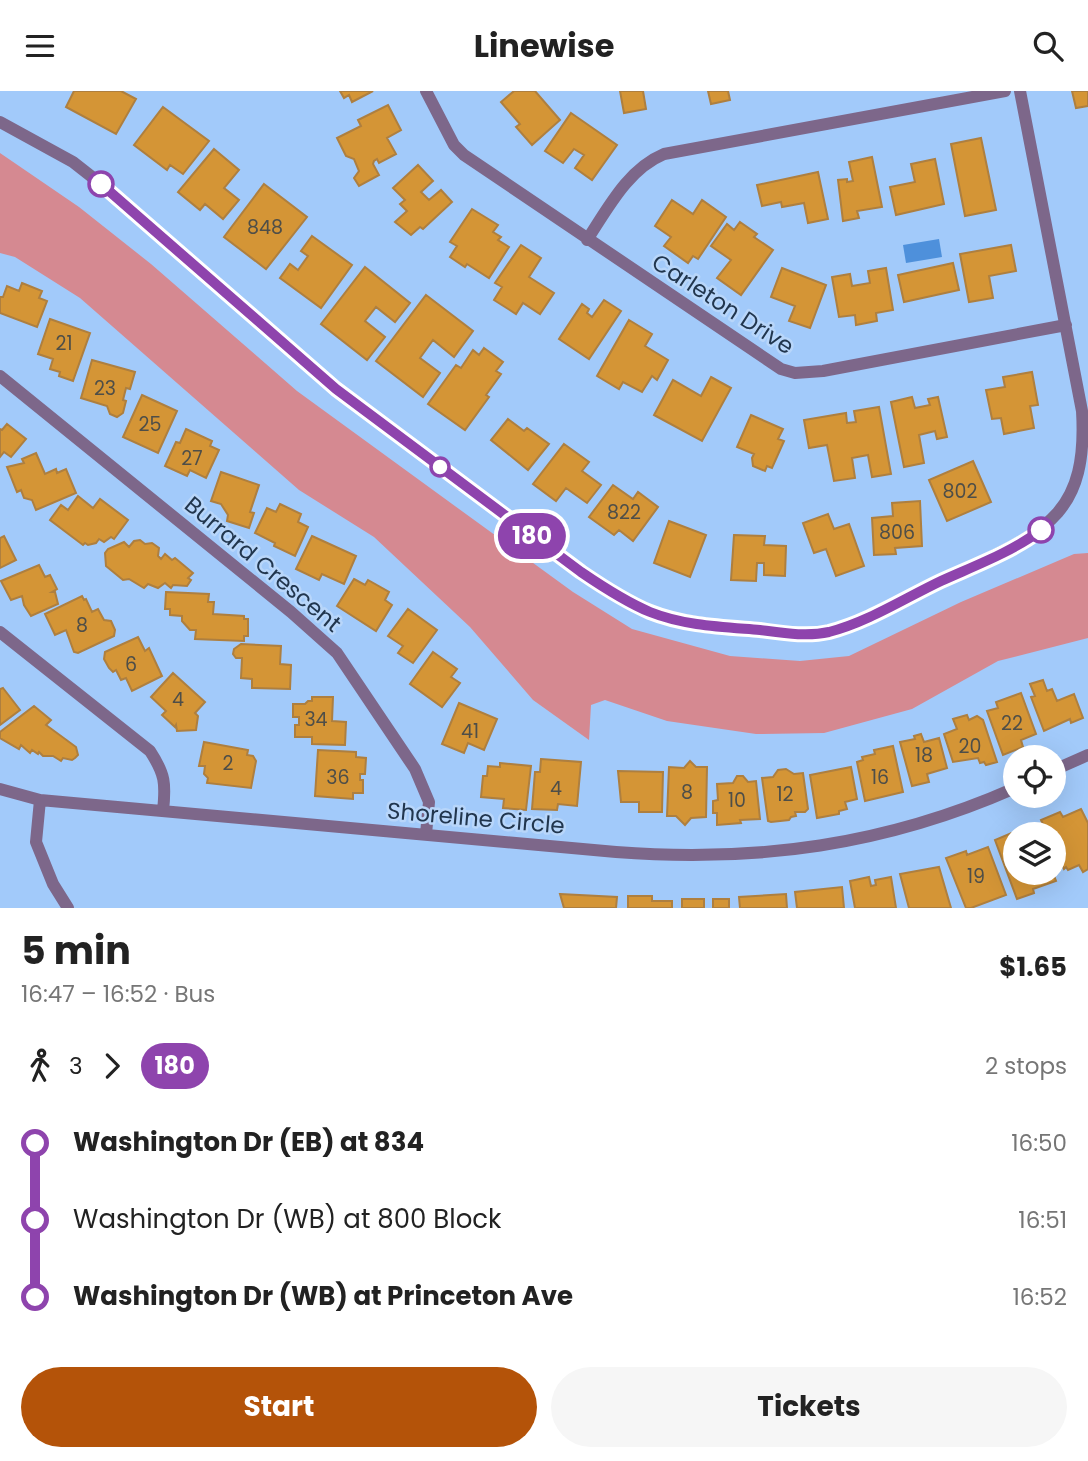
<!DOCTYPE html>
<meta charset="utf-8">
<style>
body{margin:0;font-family:Poppins,sans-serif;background:#f6f6f6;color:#222;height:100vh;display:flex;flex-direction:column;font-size:26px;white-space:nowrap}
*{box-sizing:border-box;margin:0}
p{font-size:23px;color:#767676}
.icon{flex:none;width:38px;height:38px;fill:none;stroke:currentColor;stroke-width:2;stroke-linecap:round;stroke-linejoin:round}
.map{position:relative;height:817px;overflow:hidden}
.panel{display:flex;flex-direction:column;background:#fff;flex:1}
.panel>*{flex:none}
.badge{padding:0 14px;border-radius:23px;font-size:24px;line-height:46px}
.controls{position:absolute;left:1003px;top:654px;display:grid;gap:14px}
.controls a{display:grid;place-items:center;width:63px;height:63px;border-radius:50%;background:#fff;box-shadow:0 7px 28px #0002;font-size:35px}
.map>.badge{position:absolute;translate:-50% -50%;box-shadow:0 0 0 4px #fff}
.legs{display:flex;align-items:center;gap:10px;height:77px;padding:0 21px;font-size:23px}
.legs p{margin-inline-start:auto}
.overview{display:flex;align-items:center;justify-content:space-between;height:119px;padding:0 21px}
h1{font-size:38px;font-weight:700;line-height:52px}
.cta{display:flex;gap:14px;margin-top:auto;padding:14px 21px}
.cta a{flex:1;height:80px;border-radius:42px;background:#b45309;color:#fff;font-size:28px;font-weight:700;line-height:80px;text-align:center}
.cta a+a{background:#f6f6f6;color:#222}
ul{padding:0 21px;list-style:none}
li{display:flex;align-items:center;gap:24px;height:77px;font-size:26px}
li i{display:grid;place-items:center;width:10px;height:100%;margin:0 9px;background:currentColor}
li i::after{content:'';width:18px;height:18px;margin:-9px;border:5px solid;border-radius:50%;background:#fff}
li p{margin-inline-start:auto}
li:first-child i{background:linear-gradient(#0000 50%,currentColor 0)}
li:last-child i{background:linear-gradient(currentColor 50%,#0000 0)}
header{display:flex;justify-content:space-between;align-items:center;height:91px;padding:0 21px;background:#fff;font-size:32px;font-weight:700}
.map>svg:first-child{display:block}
.green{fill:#d58991}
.water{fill:#4e90db}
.building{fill:#d49536;stroke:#ae7f3f;stroke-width:2}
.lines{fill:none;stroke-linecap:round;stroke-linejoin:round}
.minor{stroke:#7d678a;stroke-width:12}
.line-1-casing{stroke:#fff;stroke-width:16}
.line-1{stroke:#8e44ad;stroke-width:10}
.stop-1-dot{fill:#fff;stroke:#8e44ad;stroke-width:3.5}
.labels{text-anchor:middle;stroke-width:5;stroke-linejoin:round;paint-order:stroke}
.number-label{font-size:19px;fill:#4e4e48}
.street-label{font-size:23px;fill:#21364e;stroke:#b8d6fa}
</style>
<header><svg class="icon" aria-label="menu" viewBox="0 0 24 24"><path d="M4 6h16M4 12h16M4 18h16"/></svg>Linewise<svg class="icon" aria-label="search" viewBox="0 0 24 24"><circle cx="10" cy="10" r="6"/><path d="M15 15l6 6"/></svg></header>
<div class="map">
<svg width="1088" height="817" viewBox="0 0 1088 817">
<rect width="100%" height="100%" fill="#a2cafa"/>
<path class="green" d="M0,62l79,54 72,57 146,127 276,201 59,37 98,27 70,5 49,-5 112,-54 113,-48 14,-1v85l-90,23 -86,48 -88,24 -68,1 -89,-13 -62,-21 -14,5 -2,35 -56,-40 -63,-73 -96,-90 -75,-47 -219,-192 -65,-41 -15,-4z"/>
<path class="water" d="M939,148l3,18 -36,6 -3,-18z"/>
<path class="building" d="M74,0h47l15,8 -20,35 -50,-27z
M340,0h33l-21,11 -3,-7 -5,3z
M514,0h21l25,29 -28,25 -16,-18 4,-3 -19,-22z
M620,0h23l3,18 -22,4z
M708,0h20l2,9 -19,4z
M1072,0h16v15l-12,2z
M388,14l13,25 -14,8 9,16 -17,9 -2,-4 -3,2 -1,3 6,11 -20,11 -5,-8 5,-7 -5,-12 -8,-3 -9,-18 24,-12 -3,-6z
M163,16l46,34 -26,33 -13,-9 -3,5 -33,-25z
M571,22l46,32 -25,35 -17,-12 9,-13 -10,-6 -11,14 -18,-12z
M981,47l15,72 -31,6 -14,-72z
M214,58l25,21 -15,18 15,12 -16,19 -18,-15 -5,6 -22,-18z
M872,66l10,50 -25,4 2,7 -16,3 -5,-41 9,-1v3l6,-1 -4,-19z
M935,68l9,45 -48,11 -6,-28 25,-5 -4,-18z
M418,74l15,16 -12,11 8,8 12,-10 11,12 -29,27 -3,-2 -9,8 -16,-13 12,-11 -7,-7 5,-4 -12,-12z
M818,81l10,47 -20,4 -4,-20 -22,4 -1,-5 -19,4 -5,-21z
M264,93l43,33 -41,52 -42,-32z
M672,109l21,14 9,-14 24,17 -28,42 -5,-3 -5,7 -24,-17 7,-9 -16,-11z
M472,118l26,16 -5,7 8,5 -3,3 11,7 -20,31 -22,-14 -2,3 -15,-10 7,-11 -7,-4z
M740,131l17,12 -3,3 19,13 -32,45 -24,-17 14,-18 -20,-14 16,-22 7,6z
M312,145l40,29 -31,43 -41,-30 10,-14 8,6 10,-14 -7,-5z
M521,154l20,13 -12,19 25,16 -14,21 -17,-11 -7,11 -22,-14 8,-13 -7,-4z
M1011,154l5,26 -27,5 4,22 -24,4 -9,-48z
M953,172l6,27 -55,12 -6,-27z
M365,176l45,36 -15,19 -19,-15 -11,14 20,16 -18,23 -46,-36z
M782,177l44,17 -16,43 -21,-7 6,-15 -24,-9z
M886,177l7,42 -17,3 1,8 -21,4 -1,-10 -16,2 -7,-40 18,-3 2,12 18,-3 -2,-12z
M22,192l20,8 -3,7 8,3 -10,26 -37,-14v-16h3l4,-11 12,5z
M426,204l47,36 -19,26 -21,-17 -13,18 20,15 -17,24 -47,-36z
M604,209l17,11 -32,48 -30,-20 23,-35 7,5 -2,4 5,4z
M50,228l40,14 -17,48 -14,-5 1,-4 -10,-3 3,-10 -15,-5z
M629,229l23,14 -7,12 23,14 -11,20 -5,-4 -10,16 -19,-10 -4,7 -22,-13z
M484,257l19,14 -7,9 5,3 -15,21 3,2 -24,33 -37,-26 28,-39 5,3 12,-18 6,5z
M92,269l43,12 -5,17 -4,-1 -3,12 3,1 -3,12 -6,4 -7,-3 -3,-8 -26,-8z
M1032,281l6,33 -8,1 4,22 -30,6 -3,-16 -9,1 -6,-29 19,-3 -2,-10z
M711,286l20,11 -29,53 -48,-26 19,-35 28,16z
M142,304l35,16 -19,42 -35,-16z
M912,306l3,11 15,-3 -2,-6 10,-2 9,40 -10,2 -2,-8 -16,4 5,28 -20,4 -13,-65z
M879,316l12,67 -19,3 -4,-22 -16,3 3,20 -21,3 -7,-36 -18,3 -5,-28 42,-7 1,10 9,-1 -2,-11z
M751,324l32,14 -5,10 6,2 -12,27 -5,-2 -2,5 -12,-5 -1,-8 2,-4 -17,-7z
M508,328l16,12 3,-3 22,16 -21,26 -37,-30z
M7,333l19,15 -15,18 -7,-5 -4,5v-28l2,1z
M186,338l26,12 -2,5 9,4 -13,28 -16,-8 -3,6 -22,-10 11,-24 4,1z
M564,353l25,18 -7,9 19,14 -14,18 -21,-15 -10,13 -23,-17z
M36,362l9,21 11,-5 1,4 9,-4 10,24 -40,17 -4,-10 -8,-2 -3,-8 -4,2 -10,-25 17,-4 -2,-4z
M973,370l18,41 -44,19 -18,-41z
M221,381l38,13 -9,27 4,1 -5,15 -22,-7 1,-6 -7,-11 -10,-3z
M613,394l20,14 5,-7 20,15 -25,34 -14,-11 -5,5 -25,-18z
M78,405l15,12 7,-9 28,21 -14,19 -3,-2 -7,5 -5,-3 -3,4 -8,2 -3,-2 -2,2 -33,-25 11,-15 7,5z
M920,410l2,45 -27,2 1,6 -22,1 -2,-37 21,-2 -1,-13z
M280,413l21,10 -3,8 10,5 -13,29 -21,-10 1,-3 -20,-10 12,-25 9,4z
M828,423l6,15 15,-5 15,42 -28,10 -10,-27 -12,4 -11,-30z
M669,430l37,14 -16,42 -36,-14z
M734,444l31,1 -1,9 22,1 -1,30 -21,-1v-12h-7l-1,18 -25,-1z
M4,445l12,24 -16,8v-30z
M312,445l44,20 -12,28 -22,-10 -3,6 -23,-11z
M140,449l5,4 7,-1 7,5 -1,8 3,3 4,-5 7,6 3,-2 18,15 -5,5 3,2 -4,6 -14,-1 -2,3 -6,-5 -7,5 -10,-4 -4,4 -15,-9 -6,1 -17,-14 -1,-13 3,-4 16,-7 5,5 5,-6z
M39,474l6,12 5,-2 7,14 -5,3h3l3,12 -27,12 -7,-11 -2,-9 -11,4 -10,-19z
M354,488l11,6 3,-5 21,12 -4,8 7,5 -16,26 -39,-25z
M166,501l43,2 -1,8h6l-1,12 31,2v3h4v17h-4v5l-49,-2 1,-9h-6l-8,-9v-5l-12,-1v-6h-5z
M82,505l2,4 2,-1 6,13 6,-3 6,11 7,1 4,9 -1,6 -36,17 -4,-1 -8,-22 -11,5 -10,-21z
M408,518l29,21 -24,33 -15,-10 5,-7 -15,-10z
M138,546l7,14 4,-3 13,28 -30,15 -6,-13 -5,2 -5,-10 -3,2 -4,-4 -5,-9 1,-7z
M241,553l40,2 -1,18 11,1 -1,24 -38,-1v-9l-11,-1 1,-20h-6l-3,-4 1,-5z
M433,561l24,17 -6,8 9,6 -18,24 -32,-23z
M173,582l32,29 -10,11 3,3 -2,14 -19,1 -1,-6 -1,2 -13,-12 4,-4 -15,-14z
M1043,589l4,11 5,-2 5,12 17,-7 9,24 -12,5 -1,-4 -26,12 -13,-34 4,-1 -5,-12z
M3,597l17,22 -20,15v-36z
M1021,602l15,41 -15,6 2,7 -20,8 -16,-44 11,-3 -2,-6z
M312,606h21l-1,24 14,1 -1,23 -33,-1v-7h-17v-12h4v-8h-6v-13h12l3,-3h4z
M459,612l38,16 -13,31 -16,-7 -4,10 -22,-9z
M34,615l17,14 -5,5 30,22 2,8 -3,3 -3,2 -9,-2 -2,3 -8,-5h-10l-4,-4 -1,2 -6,-4 -2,3 -9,-8 -2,4 -19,-11v-6z
M967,624l2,5 8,-4 6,4 14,42 -11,3 -2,-3 -4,1 -2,-5 -25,4 -9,-28 13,-5 -4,-10z
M921,643l3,8 15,-4 8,30 -20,6 2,8 -17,4 -12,-44 15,-3 -1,-3z
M204,651l44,8 -1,5 6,1 3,5 -5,27 -44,-5 1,-5 -4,-4 1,-8h-6z
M893,655l10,46 -38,9 -8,-39 6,-2 -1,-3 13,-3 -1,-4z
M318,659l38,2v5l10,1 -1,16h-5v6h3v13h-10v6l-38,-3z
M541,668l40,3 -4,44 -19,-2 -1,6 -25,-1 3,-37h5z
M690,670l6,6h11l-1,50 -15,1 -6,7 -9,-9h-9l2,-49 15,1z
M500,672l31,3 -5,44 -23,-2 1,-9 -23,-2 2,-21h4l1,-10 12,1z
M851,676l6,32 -12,3 2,7 -8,2v3l-22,4 -7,-43z
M786,678l8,5 9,-1 5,36 -3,3h-10l1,4 -5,1 -2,3 -18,2 -3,-1 -6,-43 11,-1 5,-7z
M618,680l45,1 -1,40h-23v-10h-18z
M737,685h6l5,6 8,-1 4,38 -20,1 1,3 -24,2v-12h-4v-12l5,-1 -1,-16 16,-1z
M1081,718l7,14v46l-5,3 -4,-7 -11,5 -2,-3 -2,2 -10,-22v-12h-6l-7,-15 19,-8 3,5z
M1014,741l1,41h38l3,8 -23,8 1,4 -17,6 -22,-59z
M988,756l18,48 -35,13h-5l-20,-50 20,-7 1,4z
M939,776l12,41h-42l-9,-34z
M869,786l2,9 5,-1 -1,-5 16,-3 5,31h-41l-5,-27z
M842,796l2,21h-47l-2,-16z
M560,803l57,3 -1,11h-52z
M786,803l1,14h-47l-1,-11z
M628,805h24v5h20v7h-44z
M682,808h22v9h-22z
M713,808h16v9h-16z"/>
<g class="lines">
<path class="minor" d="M426,0l28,54 10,10 317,214 14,4 28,-2 243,-46
M0,31l73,40 28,22 235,204 245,184 32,21 39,19 17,6 56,9 79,8 22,-2 29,-10c37,-18 74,-36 112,-54 81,-39 121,-57 115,-158l-62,-320
M587,149c21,-32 41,-71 77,-86l341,-63
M0,285l291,236 46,41 78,116 14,33 -3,32
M0,541l150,119c15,23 16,32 13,60
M1054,679l34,-15
M0,698l40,11 576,52c141,11 270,-7 399,-64
M40,709l-4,42 17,42 15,24"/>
</g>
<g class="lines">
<g class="line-1-casing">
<path id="line-1" d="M101,93l235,205 245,183c22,15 45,30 69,40 35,14 74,15 110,18 23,3 47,7 69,2 39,-10 76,-34 112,-51 33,-15 71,-29 100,-51"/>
</g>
<use href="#line-1" class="line-1"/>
</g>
<g class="stop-1-dot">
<circle cx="101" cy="93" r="12"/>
<circle cx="440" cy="376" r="9"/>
<circle cx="1041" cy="439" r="12"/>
</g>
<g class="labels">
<g class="number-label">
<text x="265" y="143">848</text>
<text x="64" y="259">21</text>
<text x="105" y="304">23</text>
<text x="150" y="340">25</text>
<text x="192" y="374">27</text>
<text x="960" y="407">802</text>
<text x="624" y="428">822</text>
<text x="897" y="448">806</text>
<text x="82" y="541">8</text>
<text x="131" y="580">6</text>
<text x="178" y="615">4</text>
<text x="316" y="635">34</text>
<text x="1012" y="639">22</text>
<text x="470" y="647">41</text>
<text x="970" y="662">20</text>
<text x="924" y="671">18</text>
<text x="228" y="679">2</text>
<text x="338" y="693">36</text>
<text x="880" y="693">16</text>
<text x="556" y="704">4</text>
<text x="687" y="708">8</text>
<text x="785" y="710">12</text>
<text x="737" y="716">10</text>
<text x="976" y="792">19</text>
</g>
<g class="street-label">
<text transform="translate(723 213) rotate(33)" y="8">Carleton Drive</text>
<text transform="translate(263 473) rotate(40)" y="8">Burrard Crescent</text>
<text transform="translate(476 727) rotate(5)" y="8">Shoreline Circle</text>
</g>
</g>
</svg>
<div class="controls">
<a><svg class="icon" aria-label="locate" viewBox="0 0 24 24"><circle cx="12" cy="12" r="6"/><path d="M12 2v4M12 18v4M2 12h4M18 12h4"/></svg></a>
<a><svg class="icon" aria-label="layers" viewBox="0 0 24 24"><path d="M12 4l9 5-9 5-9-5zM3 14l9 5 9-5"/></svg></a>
</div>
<b class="badge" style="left:532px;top:445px;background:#8e44ad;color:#fff">180</b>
</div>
<section class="panel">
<div class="overview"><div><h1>5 min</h1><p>16:47 – 16:52 · Bus</p></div><b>$1.65</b></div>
<div class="legs"><svg class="icon" aria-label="walk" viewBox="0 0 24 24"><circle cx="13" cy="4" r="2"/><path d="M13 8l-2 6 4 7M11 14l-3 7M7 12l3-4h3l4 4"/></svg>3<svg class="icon" aria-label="forward" viewBox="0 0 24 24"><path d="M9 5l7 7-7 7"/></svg><b class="badge" style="background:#8e44ad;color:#fff">180</b><p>2 stops</p></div>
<ul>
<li><i style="color:#8e44ad"></i><b>Washington Dr (EB) at 834</b><p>16:50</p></li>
<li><i style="color:#8e44ad"></i><span>Washington Dr (WB) at 800 Block</span><p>16:51</p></li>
<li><i style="color:#8e44ad"></i><b>Washington Dr (WB) at Princeton Ave</b><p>16:52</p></li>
</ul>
<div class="cta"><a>Start</a><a>Tickets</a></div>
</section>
